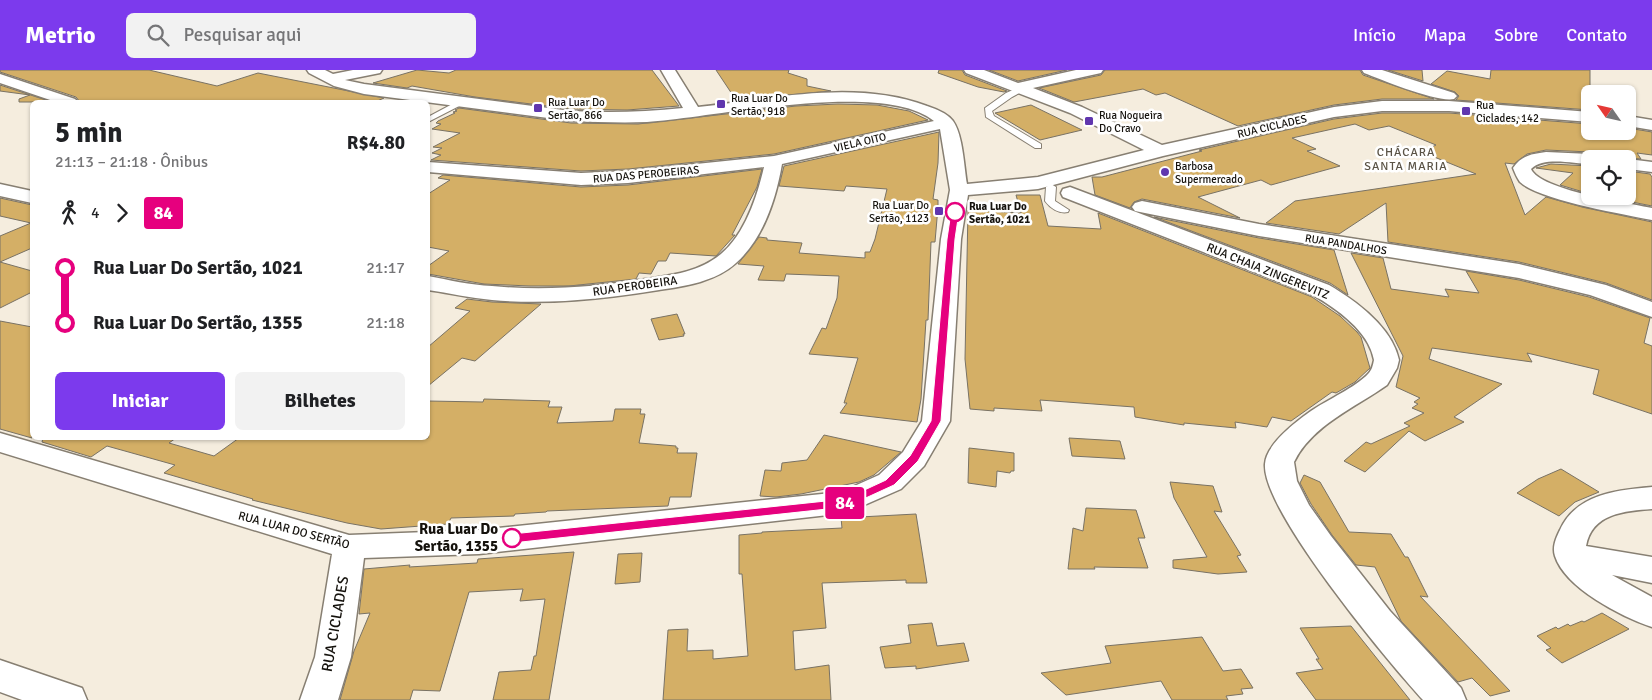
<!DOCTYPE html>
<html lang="pt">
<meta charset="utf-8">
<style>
body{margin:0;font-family:Signika,sans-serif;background:#f2f2f2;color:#202124;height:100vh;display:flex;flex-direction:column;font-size:19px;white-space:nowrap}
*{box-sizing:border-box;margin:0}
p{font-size:16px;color:#757577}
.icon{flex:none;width:28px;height:28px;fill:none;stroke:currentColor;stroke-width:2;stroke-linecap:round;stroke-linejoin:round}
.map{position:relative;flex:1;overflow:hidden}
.drawer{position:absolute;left:30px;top:30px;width:400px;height:340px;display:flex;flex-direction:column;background:#fff;border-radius:8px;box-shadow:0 1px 4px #0004}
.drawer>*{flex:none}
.badge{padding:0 10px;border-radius:4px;font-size:18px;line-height:32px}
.needle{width:32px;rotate:304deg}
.fabs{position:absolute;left:1581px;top:15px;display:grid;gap:10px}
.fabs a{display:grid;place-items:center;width:55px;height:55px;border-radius:8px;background:#fff;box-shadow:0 1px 4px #0004;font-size:25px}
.map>.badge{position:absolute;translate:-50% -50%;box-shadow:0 0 0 2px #fff}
.legs{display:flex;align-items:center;gap:8px;height:55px;padding:0 25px;font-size:16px}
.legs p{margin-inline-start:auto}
.overview{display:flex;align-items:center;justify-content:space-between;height:85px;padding:0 25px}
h1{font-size:28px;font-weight:700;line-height:38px}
.button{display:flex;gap:10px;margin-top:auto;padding:10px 25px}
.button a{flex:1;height:58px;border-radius:8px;background:#7c3aed;color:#fff;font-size:20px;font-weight:700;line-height:58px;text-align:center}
.button a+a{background:#f2f2f2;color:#202124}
ul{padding:0 25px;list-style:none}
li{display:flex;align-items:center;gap:18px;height:55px;font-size:19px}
li i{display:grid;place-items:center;width:8px;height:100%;margin:0 6px;background:currentColor}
li i::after{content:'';width:12px;height:12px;margin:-6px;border:4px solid;border-radius:50%;background:#fff}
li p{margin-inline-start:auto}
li:first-child i{background:linear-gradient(#0000 50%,currentColor 0)}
li:last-child i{background:linear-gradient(currentColor 50%,#0000 0)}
header{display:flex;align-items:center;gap:30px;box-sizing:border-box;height:70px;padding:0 25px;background:#7c3aed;color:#fff}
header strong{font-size:24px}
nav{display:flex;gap:28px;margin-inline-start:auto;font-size:18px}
.search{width:350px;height:45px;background:#f2f2f2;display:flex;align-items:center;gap:12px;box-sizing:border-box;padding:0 18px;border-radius:8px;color:#757577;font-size:19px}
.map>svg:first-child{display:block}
.building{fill:#d4af66;stroke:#797264}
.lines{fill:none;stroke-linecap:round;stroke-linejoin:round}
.lane-casing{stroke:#877f72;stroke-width:2}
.street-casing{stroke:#877f72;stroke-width:3}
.lane{fill:#fff;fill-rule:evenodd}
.street{fill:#fff;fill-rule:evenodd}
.line-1{fill:#e6007e;stroke:#fff}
.poi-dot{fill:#6036ae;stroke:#fff;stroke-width:2}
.stop-1-dot{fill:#fff;stroke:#e6007e;stroke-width:2.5}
.labels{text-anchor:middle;stroke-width:5;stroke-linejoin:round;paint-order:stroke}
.far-poi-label{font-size:11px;fill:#15120d;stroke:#fff;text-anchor:start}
.far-street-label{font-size:11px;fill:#15120d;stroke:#fff}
.far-stop-label{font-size:11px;font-weight:bold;fill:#15120d;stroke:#fff;text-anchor:start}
.far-quarter-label{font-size:12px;letter-spacing:1px;fill:#5a5346;stroke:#fff}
.street-label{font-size:12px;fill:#15120d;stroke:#fff}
.near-stop-label{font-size:15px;font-weight:bold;fill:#15120d;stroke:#fff;text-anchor:end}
.near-street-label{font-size:15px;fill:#15120d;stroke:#fff}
</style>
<header>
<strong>Metrio</strong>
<div class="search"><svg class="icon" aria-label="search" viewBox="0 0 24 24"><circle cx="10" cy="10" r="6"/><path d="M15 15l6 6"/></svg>Pesquisar aqui</div>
<nav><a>Início</a><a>Mapa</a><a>Sobre</a><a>Contato</a></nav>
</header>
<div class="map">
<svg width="1652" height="630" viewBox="0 0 1652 630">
<rect width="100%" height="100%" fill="#f5edde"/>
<path class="building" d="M0,0h149l68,16 41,-13 126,25 -9,4h-295l-4,-5 -76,-25z
M417,0l32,3 7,-3h196l27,36 -52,4 -56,-1 -96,-12 -63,-11 -5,2 -34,-5z
M716,0h73l-1,3 19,6v7l24,5 -95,9z
M939,0h23l3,5 42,16 -3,1 -26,-5 -40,-14z
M989,0h78l-49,11z
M1105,0h255l3,5 71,24h-52l-48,6 -96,21 -73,-33 -9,2 -13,-6 -69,13 -35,-14 62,-13z
M1388,0h34l1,11z
M1491,0h99v40l-134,-10 3,-4 -4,-4 -24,-8 16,-13 43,8z
M0,15l52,17h-33v-3l11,-4 -30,-4z
M838,34l39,1 32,6 19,9 -154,34 -146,15 -47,2 -150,-11 10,-5 -9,-2 10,-5 -9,-1 27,-14 -28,-4 9,-5 -5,-1 2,-2 17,-8 -2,-1 4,-1 -2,-1 4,-2 112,15 67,1 158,-18z
M1031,35l51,25 -42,10 -45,-27z
M1382,43h67l141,11v7h38v-3l24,4v23l-15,-2 4,6 -41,-2 -4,-4 -6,-1 -44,-2 -19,4 -13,10 -9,-1 20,52 21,-18 36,10 70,15v78l-46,-17 -87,-21 -131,-20 -2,-39 -47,31 -73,-11 29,-22 181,-27 -54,-22 14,-7 -47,-19 -20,4 -14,-6 -63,14 24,11 -9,2 33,15 -69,19 -10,-5 -63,17 42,21 -98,-19 -8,3 -4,6 -35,-13 -3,-18h10l100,-26 -3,-1 135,-31z
M939,62l-1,31 -5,36 5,1v7l-3,35h-4l-3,78h-2l-5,79 -4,23 -77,-9 7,-10h-3l14,-45 -49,-4 13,-26 4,1 11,-31 2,-22 -53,-2 -2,7 -26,-1 6,-14 -26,-2 21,-27 8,1v2l35,3 -3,10 66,5v-6h5l5,-13 12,-50 -41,-3 -2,5 -65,-5 5,-20z
M1551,94l39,2v28l-30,-9 13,-12 -37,-5z
M762,99l-5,18 -25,48h3l-19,21 -46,-3 -4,8h-8l-7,13 -12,-1 -3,6 -67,7h-39l-46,-2 -56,-10v-8l21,-15 -21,-4v-53l22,-14 -12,-2 5,-3 138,12 47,-2z
M1628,101l22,3 2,3v29l-50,-10h26z
M1016,125h24l8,31 53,3 -3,-16 214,84 28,19 17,16 4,5 9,31 -15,14 -19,11 -4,-1 -41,29 -19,-4 -5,10 -32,-5 1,6 -52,-5v2l-49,-8 -1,-10 -94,-7 2,11 -48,-3v3l-24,-2 -5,-50 3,-149 53,3z
M0,128l32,7v43l-32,14v-26l31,-13 -31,-7z
M1154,147l105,21 75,12 14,45 -18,-12z
M1351,183l32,5 8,31 58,8 -4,-8 34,4 -13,-22 53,9 70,17 61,21 -6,25 8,3v68l-59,-20 6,-24 -72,-17 5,9 -100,-14 -3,11 73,25 -48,33 10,5 -39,19 -16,-10 -44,41 -21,-11 22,-19 5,2 39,-18 -6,-3 20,-10 -12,-5 6,-4 -4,-2 6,-4 -24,-11 7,-31z
M0,192l32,9v21l-32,16z
M467,229l25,3 49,2 -66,57 -13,-3 -34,28v-39l42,-36 -15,-3z
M677,244l8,20h-2l1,2 -25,4 -8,-21z
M0,251l32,6v111l-32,-9z
M484,329l66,2 -2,6h14l-5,16 56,-2 2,-12h26l-1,5h5l-6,29 37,3v2h2l-1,5h20l-6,44h-21l-2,9 -121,5 -1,1 -31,2 -1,2 -63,2 -3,6 -67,5 -34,-6 -95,-23 1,-1 -89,-26 11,-8 -68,-19 -16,11 -49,-15 1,-4h133l-7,5 45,13 25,-18h189v-37l55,1z
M824,365l77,17 -27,23 -15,7 -58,12 -25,3 -16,-1 5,-26 16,1 1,-8 25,-3z
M1069,368l51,3 5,18 -53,-3z
M969,378l45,5v18h-3l-1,2 -13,-2 -1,16 -28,-4z
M1561,399l38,23 -24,10 -16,14 -42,-23 21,-14z
M1304,405l16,7 29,50 42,2 14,23h3l20,40 -8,-1 90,95 -20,5 -18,-18 -14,4 -57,-61 -26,-54 -19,-2 -24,-30 -21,-31 -11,-21z
M1170,412l43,4 9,26 -8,-1 27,44 -4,1 10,16 -29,2 -45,-6v-8l34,-3 -33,-59z
M1086,438l50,2 9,28h-7l10,30 -54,-1 1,2h-27l5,-41 10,3z
M916,444l11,69h-21v-3l-84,3 4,45 -33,3 2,39 34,-5 2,35h-168l5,-70 20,-1 -1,22 26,-1v9l35,-3 -6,-82h-3v-39l23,-2v-1l80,-4 -1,-10z
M574,482l-25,148h-56l6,-28 32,-2 3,-14h2l9,-57 -25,2 3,-12 -54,3 -29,99 -27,-1 -3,10h-70l14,-49 16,-38 -11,1 5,-45 46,-4 -1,2 68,-4 1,-4z
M642,483l-2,29 -25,2 3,-30z
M1602,543l27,16 -67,34 -16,-13 5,-2 -14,-12 19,-9 2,2 10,-5 2,2 12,-5 2,1z
M932,553l5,23 27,-3 5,18 -53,8v-3l-31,2 -5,-21 31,-4 -3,-18z
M1351,556l59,74h-94l-20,-27 27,-4 -7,-10h3l-19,-31z
M1202,567l21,34 18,-2 12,19 -12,1 2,5 -17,2 2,4h-56l-11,-19 -95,14 -25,-22 70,-10 -6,-17z"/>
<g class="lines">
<g class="lane-casing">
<path id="lane" d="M1020,17l7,2 -15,8 -20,14 2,5 47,28v4h-6l-49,-31 -1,-9 21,-15z
M458,31l7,2 -37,19v-5z
M1051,114l5,3 -1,14 14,9 -1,2c-9,2 -18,-4 -23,-11l1,-14z"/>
</g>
<g class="street-casing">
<path id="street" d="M307,0h18l8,4 20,-4h29l-2,3 -35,7 19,4 207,27c38,2 74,1 112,-3l-22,-38h14l23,37c74,-8 157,-28 229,-1 9,3 20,7 26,15 10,14 11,46 14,63l71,-7 106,-27 -74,-37 -104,-40 -2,-3h20l34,13 58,-13h27l-2,3 -68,15 49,19 80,38 172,-38 48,-6h67l141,11v10l-141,-11h-67l-48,6 -171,39 -125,33 -70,6 -7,44 -11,182 -26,45 -23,23 -55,24 -367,41 -115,4 -13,99 -13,43h-38l15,-43 17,-103 -332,-102v-19l349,102 130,-5 362,-38 38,-17 24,-23 19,-31 19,-182 9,-49 -10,-61 -158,35c-6,35 -19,75 -46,99 -21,19 -51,23 -77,27 -56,9 -111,15 -167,10 -22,-2 -43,-7 -64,-10v-14c21,4 42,9 64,10 51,5 103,1 154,-7 27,-4 53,-7 75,-25 24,-20 36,-57 43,-87l-136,16 -47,2 -153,-13v-10l153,11 47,-2 146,-15 160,-35c-51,-42 -221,-3 -287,1 -25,1 -51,0 -76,-1l-207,-27 -30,-8 -25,-13z
M1362,0h20l72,23 3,3 -3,3c-16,4 -72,-19 -90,-26z
M0,4l75,25 3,3h-22l-56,-19z
M1628,46l24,4v10l-24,-4z
M1546,82l44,2 6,1 3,4h-9v5c-16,0 -46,-8 -59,5 9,21 97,34 121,39v12c-29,-6 -113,-20 -132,-38 -3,-4 -5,-9 -7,-14 9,-13 19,-14 33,-16z
M1628,89l24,3v10l-24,-3z
M0,114l32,7v12l-32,-7z
M1070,117l259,98c27,16 63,42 70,75l-2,8 -10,17c-31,22 -76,41 -93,77l3,19 12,24 22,31 59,75 71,77 5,12h-43c-35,-39 -161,-189 -158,-236 1,-20 32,-43 46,-53 16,-11 45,-24 57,-37 4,-4 5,-9 6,-14 -5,-29 -37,-51 -61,-65l-250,-98 -2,-4 2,-4z
M1142,131l117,23 260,40 87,21 46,17v15l-62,-22 -71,-17 -260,-42 -124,-25 -3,-4 3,-4z
M1652,417v22c-27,2 -60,4 -66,37l66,11v26l-40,-8 40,22v30c-30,-10 -87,-39 -97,-71 -3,-9 1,-18 5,-26 16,-36 57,-40 92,-43z
M0,590l82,28 5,12h-65l-22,-8z"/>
</g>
<use href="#lane" class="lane"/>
<use href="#street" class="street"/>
</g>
<path class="line-1" d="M955,140l4,2 -4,27 -14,182 -23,40 -24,24 -48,22 -334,36 -5,-2 -1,-3 1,-3 5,-1 333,-35 41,-19 24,-24 21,-35 16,-182 4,-27z"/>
<g class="poi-dot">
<rect x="716" y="29" width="10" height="10" rx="2.5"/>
<rect x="533" y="33" width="10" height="10" rx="2.5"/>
<rect x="1461" y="36" width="10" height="10" rx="2.5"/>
<rect x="1084" y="46" width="10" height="10" rx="2.5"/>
<circle cx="1165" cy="102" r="5"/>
<rect x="934" y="136" width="10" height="10" rx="2.5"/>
</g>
<g class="stop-1-dot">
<circle cx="955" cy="142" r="9"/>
<circle cx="512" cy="468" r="9"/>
</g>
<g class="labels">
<g class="far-poi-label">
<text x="731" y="32">Rua Luar Do<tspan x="731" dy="13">Sertão, 918</tspan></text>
<text x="548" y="36">Rua Luar Do<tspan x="548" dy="13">Sertão, 866</tspan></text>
<text x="1476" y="39">Rua<tspan x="1476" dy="13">Ciclades, 142</tspan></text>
<text x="1099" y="49">Rua Nogueira<tspan x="1099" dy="13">Do Cravo</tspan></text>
<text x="1175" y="100">Barbosa<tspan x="1175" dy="13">Supermercado</tspan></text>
<text x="929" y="139" text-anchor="end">Rua Luar Do<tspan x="929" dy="13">Sertão, 1123</tspan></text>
</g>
<g class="far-street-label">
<text transform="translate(1272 56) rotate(-13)" y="4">RUA CICLADES</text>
<text transform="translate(860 72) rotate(-13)" y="4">VIELA OITO</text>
<text transform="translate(646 104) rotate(-5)" y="4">RUA DAS PEROBEIRAS</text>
<text transform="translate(1346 174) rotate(9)" y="4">RUA PANDALHOS</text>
</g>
<g class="far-stop-label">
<text x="969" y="140">Rua Luar Do<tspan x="969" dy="13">Sertão, 1021</tspan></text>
</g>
<g class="far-quarter-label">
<text x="1406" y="86">CHÁCARA<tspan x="1406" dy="14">SANTA MARIA</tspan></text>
</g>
<g class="street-label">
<text transform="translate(1268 201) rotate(22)" y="4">RUA CHAIA ZINGEREVITZ</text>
<text transform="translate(635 216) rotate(-8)" y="4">RUA PEROBEIRA</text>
<text transform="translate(294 460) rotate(15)" y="4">RUA LUAR DO SERTÃO</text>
</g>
<g class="near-stop-label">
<text x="498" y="464">Rua Luar Do<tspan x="498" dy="17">Sertão, 1355</tspan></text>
</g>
<g class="near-street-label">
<text transform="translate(335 554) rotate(-80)" y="5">RUA CICLADES</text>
</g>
</g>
</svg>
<div class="fabs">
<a><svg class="needle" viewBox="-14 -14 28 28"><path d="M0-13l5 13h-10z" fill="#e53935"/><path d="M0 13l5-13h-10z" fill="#757577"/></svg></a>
<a><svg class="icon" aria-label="locate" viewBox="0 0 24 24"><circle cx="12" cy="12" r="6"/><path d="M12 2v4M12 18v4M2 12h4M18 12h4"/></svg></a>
</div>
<b class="badge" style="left:845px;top:433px;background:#e6007e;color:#fff">84</b>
<section class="drawer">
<div class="overview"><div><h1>5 min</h1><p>21:13 – 21:18 · Ônibus</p></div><b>R$4.80</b></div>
<div class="legs"><svg class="icon" aria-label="walk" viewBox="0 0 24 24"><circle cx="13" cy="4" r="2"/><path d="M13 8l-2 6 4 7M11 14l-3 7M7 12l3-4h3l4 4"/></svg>4<svg class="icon" aria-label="forward" viewBox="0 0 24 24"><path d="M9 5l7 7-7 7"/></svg><b class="badge" style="background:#e6007e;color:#fff">84</b></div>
<ul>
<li><i style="color:#e6007e"></i><b>Rua Luar Do Sertão, 1021</b><p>21:17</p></li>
<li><i style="color:#e6007e"></i><b>Rua Luar Do Sertão, 1355</b><p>21:18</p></li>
</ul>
<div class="button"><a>Iniciar</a><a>Bilhetes</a></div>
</section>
</div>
